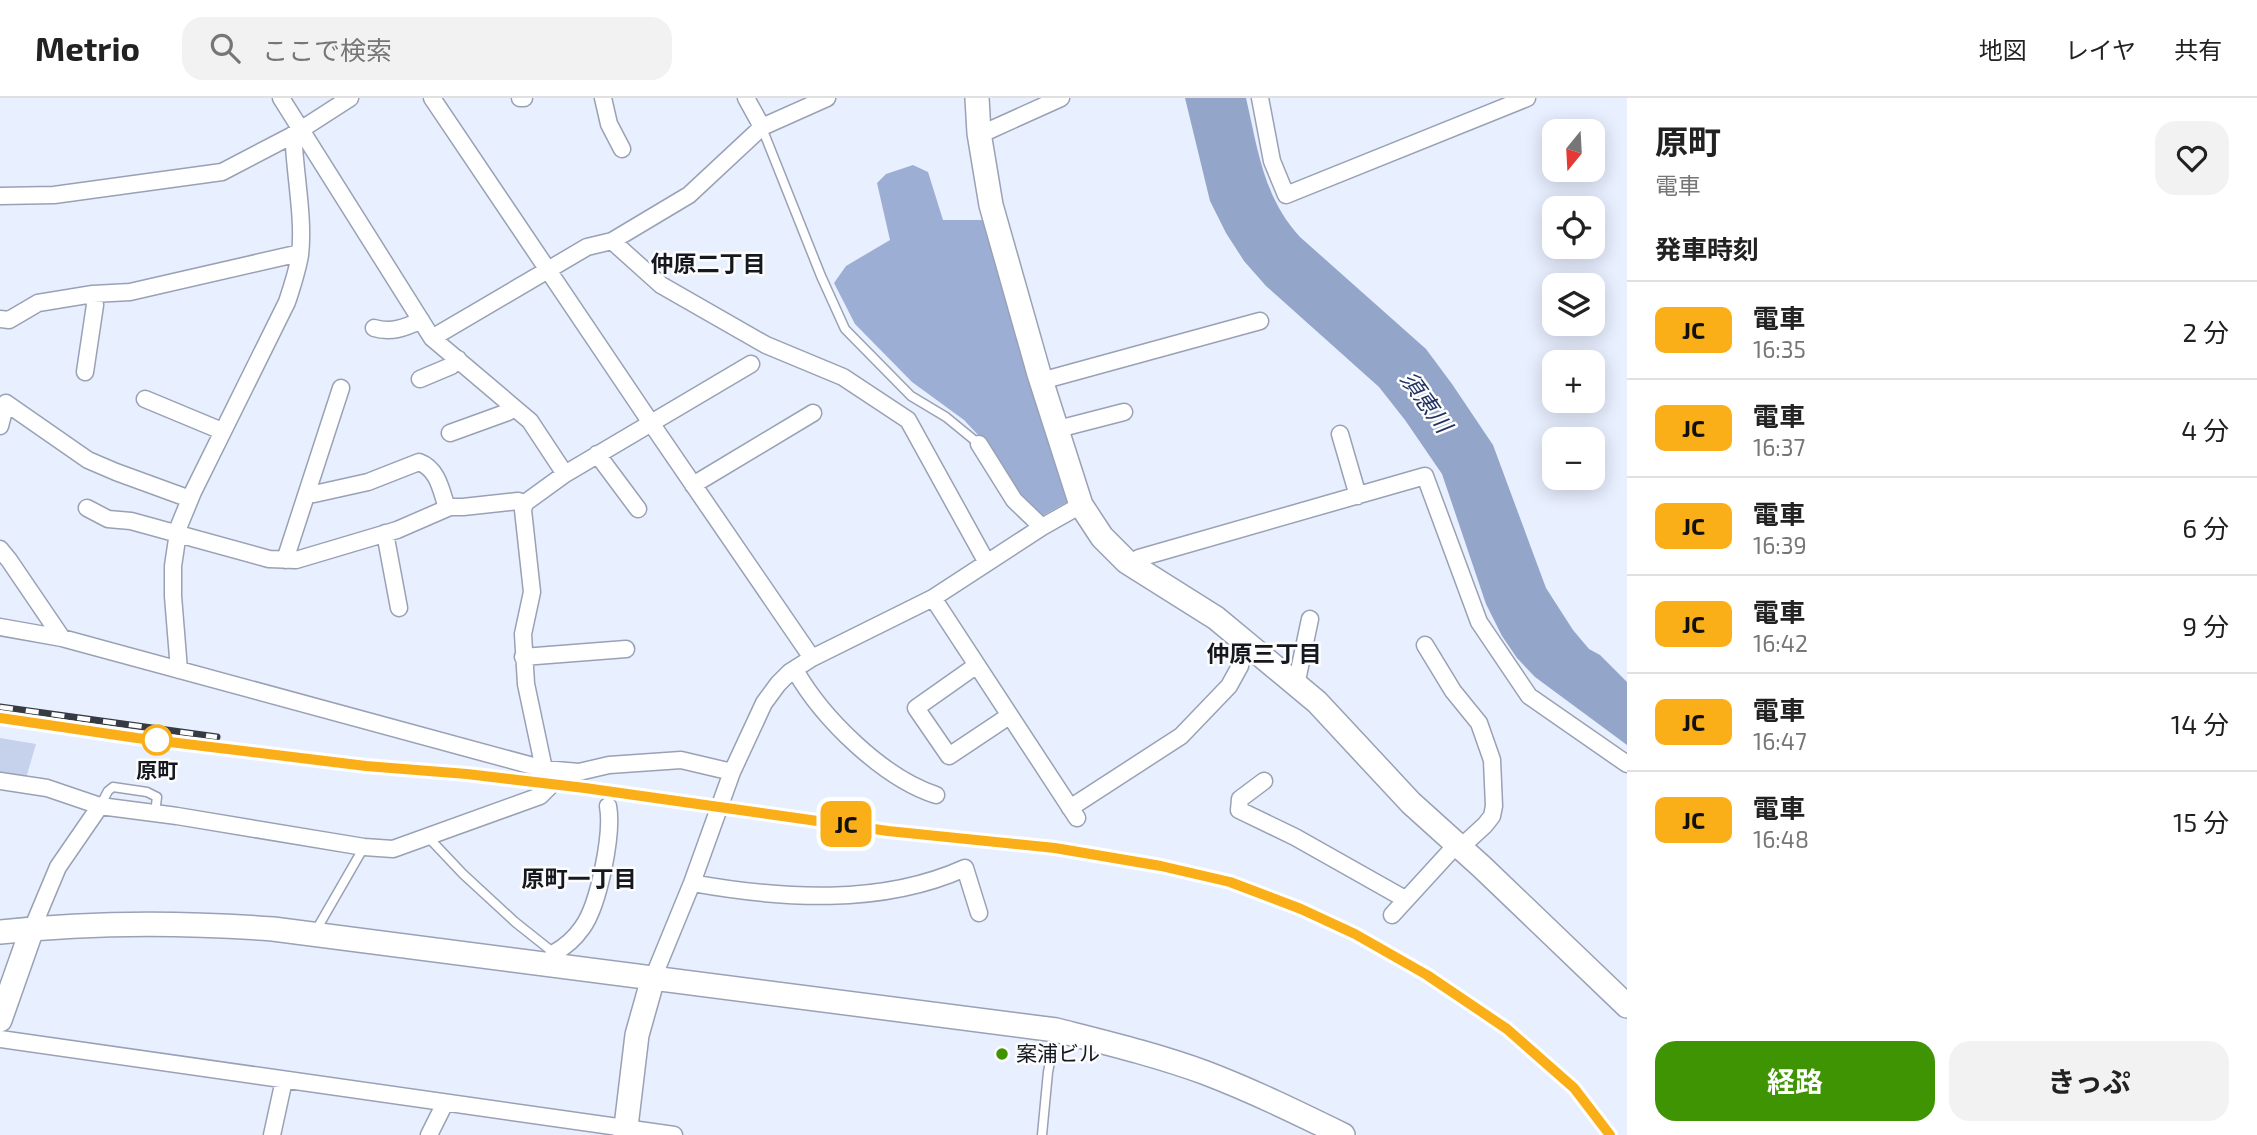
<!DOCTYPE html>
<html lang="ja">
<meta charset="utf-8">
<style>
body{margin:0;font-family:"Exo 2","Noto Sans JP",sans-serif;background:#f2f2f2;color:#222;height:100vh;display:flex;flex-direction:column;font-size:26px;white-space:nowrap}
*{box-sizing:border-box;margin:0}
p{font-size:23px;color:#767676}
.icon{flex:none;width:38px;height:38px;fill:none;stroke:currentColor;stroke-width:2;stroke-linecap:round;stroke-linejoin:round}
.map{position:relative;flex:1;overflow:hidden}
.panel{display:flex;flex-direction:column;background:#fff;width:630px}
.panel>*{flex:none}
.badge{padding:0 14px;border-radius:10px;font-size:24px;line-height:46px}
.needle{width:46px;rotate:198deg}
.fabs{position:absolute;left:1542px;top:21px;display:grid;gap:14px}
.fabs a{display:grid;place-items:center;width:63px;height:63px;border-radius:14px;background:#fff;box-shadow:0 4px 18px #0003;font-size:35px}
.map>.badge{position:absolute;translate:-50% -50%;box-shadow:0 0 0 4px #fff}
h2{padding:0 28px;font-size:26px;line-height:63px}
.round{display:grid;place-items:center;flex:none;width:74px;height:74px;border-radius:21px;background:#f2f2f2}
.overview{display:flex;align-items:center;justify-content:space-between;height:119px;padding:0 28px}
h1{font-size:33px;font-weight:700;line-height:52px}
.cta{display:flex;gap:14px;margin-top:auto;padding:14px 28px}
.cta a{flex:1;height:80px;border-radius:21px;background:#3e9402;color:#fff;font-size:28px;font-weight:700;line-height:80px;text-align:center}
.cta a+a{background:#f2f2f2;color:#222}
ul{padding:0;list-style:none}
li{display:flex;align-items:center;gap:21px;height:98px;padding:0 28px;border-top:2px solid #e0e0e0}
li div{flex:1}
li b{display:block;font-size:26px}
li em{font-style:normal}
li .badge{min-width:77px;font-weight:700;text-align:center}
header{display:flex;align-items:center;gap:42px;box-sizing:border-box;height:98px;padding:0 35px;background:#fff;border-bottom:2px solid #e0e0e0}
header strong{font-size:33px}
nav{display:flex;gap:38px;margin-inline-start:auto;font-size:24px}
.search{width:490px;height:63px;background:#f2f2f2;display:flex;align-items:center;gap:18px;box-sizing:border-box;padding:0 24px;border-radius:21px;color:#767676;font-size:26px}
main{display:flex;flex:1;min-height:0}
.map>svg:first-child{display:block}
.green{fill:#c6d1eb}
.forest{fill:#9daed4}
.water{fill:#94a5ca}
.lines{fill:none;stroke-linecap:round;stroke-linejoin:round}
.lane-casing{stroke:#99a1b4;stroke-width:11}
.street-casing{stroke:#99a1b4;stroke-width:19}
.secondary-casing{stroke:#99a1b4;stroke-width:26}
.lane{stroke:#fff;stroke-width:8}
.street{stroke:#fff;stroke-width:16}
.secondary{stroke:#fff;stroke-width:23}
.rail-casing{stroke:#363a42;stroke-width:7}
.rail{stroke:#fcfcfc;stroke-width:4.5;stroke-dasharray:13;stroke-linecap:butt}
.line-casing{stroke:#fff;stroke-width:16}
.line{stroke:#faaf18;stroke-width:10}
.stop-dot{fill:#fff;stroke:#faaf18;stroke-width:3.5}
.poi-dot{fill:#3e9402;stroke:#fcfcfc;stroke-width:2.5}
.labels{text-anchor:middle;stroke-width:5;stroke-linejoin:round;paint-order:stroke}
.stop-label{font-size:21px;font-weight:bold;fill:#15181f;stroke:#fcfcfc}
.poi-label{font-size:21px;fill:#15181f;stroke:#fcfcfc;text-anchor:start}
.neighbourhood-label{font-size:23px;font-weight:bold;fill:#15181f;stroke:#fcfcfc}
.water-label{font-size:23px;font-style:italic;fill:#1f3161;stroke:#fcfcfc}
</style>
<header>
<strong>Metrio</strong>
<div class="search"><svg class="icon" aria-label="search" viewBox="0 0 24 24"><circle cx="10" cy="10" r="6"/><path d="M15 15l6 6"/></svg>ここで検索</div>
<nav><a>地図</a><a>レイヤ</a><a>共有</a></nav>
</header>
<main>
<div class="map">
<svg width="1627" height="1037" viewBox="0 0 1627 1037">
<rect width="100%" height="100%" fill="#e8efff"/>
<path class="green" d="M0,640l36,6 -10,34 -26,-3z"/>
<path class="forest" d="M913,67l15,7 15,48h42l29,112 20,54 35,115 -27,15 -28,-28 -18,-34 -32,-34 -52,-38 -57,-58 -21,-41 12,-17 44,-26 -13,-57 9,-9z"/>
<path class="water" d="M1185,0h61c12,52 17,98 54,139l126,112 26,35 41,61 53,143 27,42 16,19 11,6 27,27v63l-92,-68 -18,-19 -15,-22 -16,-32 -44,-130 -37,-54 -26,-33 -113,-101 -22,-25 -18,-28 -16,-32z"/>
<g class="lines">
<g class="lane-casing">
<path id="lane" d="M762,30l59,148 24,53 66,67 35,21 33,27
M100,708l8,-15 5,-4 34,5 10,5 -2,16
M427,738l36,38 52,48 39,31
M315,834l49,-85
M1042,1037l6,-63 8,-39"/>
</g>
<g class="street-casing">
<path id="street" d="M281,0l151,240 98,83 35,53
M432,0l219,325 161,235
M520,0h4
M603,0l6,26 13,25
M746,0l16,29
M1260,0l12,63 14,34 241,-97
M979,35l9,-2 73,-33
M0,98l54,-1 168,-23 69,-36 59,-38
M612,143l49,44 105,60 77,32 65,43 79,143
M0,221l9,1 29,-17 55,-9 37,-2 170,-39
M374,230c17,5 31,0 47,-8
M432,240l155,-91 25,-6 77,-46 73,-68 65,-29
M85,274l10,-67 -2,-11
M420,281l31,-13 7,-7
M1041,283l219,-60
M145,301l77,32
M0,328l6,-23 82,57 28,12 74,27
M1058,331l66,-17
M450,335l58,-21 5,-5
M1340,336l18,62
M979,346l35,56 28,27
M597,356l41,55
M693,387l120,-72
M307,395l7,1 54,-12 51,-20c19,7 22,28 28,46
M87,410l21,11 23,2 138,38 27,1 101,-30 53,-23h13l55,-6 7,2
M385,435l14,75
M0,451l9,11 53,78
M285,462l56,-172
M1132,467l7,-7 286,-82 54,146 50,74 98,68
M933,500l144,220
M0,529l62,11 482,131 35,3 30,-7 72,-5 51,12
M1425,547l28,46 26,32 13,37 2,46 -2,10 -7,9 -24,22
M523,559l103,-8
M977,567l-61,43 33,48 60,-40
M179,572l-6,-74v-30l6,-40 14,-34 94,-190c5,-15 10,-30 13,-47 4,-34 -4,-75 -6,-109l-3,-10
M795,572c27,48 88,108 141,125
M1296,587l14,-66
M0,683l47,7 53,18
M1264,683l-24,18 -1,11 56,27 110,62
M1070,710l111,-72 48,-50 11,-20 2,-16 4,-7
M692,785c89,16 189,23 273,-15l14,45
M1392,817l65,-71
M32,831l26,-62 42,-61 77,10 187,31 29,2 147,-53 12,-12 -8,-15 -18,-85 -3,-50 9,-42 -9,-82 2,-7 40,-29 186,-110
M552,867l2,-12c11,-6 21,-15 28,-25 17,-23 31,-95 26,-122
M653,880l39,-95 40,-111 32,-69 14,-19 12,-12 22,-14 121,-60 109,-71 39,-22
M0,941l674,96
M272,1037l12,-55
M429,1037l16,-32"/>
</g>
<g class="secondary-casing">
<path id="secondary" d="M977,0l2,35 12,72 48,169 42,131 21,32 25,25 89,56 101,84 94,101 71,64 145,139
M0,834c91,-10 181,-10 273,-3l783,101c51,13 101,25 150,43 47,18 92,40 137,62
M0,922l32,-91
M625,1037l12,-100 16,-57"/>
</g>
<use href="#lane" class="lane"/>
<use href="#street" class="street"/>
<use href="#secondary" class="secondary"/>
<g class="rail-casing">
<path id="rail" d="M0,609l217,30
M0,620l137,20 229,28 100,8 119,14 303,43 167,17 106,18 69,16 71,27 54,25 72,41 81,54 66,59 36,47"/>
</g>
<use href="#rail" class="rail"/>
</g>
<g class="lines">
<g class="line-casing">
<path id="line" d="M0,620l137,20 229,28 101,8 118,14 303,43 167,17 106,18 69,16 71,27 54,25 72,41 80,54 67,59 36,47"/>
</g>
<use href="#line" class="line"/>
</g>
<circle class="stop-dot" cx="157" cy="642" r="14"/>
<circle class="poi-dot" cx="1002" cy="956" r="7"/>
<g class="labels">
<g class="stop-label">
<text x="157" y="680">原町</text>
</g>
<g class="poi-label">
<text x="1016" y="963">案浦ビル</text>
</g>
<g class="neighbourhood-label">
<text x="708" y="174">仲原二丁目</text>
<text x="1264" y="564">仲原三丁目</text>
<text x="579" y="789">原町一丁目</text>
</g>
<g class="water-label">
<text transform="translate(1426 304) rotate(54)" y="8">須恵川</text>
</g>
</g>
</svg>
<div class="fabs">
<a><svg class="needle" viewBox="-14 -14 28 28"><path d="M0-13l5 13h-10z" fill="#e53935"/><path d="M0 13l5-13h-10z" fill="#767676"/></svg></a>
<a><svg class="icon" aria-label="locate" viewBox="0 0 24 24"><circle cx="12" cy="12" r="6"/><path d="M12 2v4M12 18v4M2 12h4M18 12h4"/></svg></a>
<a><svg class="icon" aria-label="layers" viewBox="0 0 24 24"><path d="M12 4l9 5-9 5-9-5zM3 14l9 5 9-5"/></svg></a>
<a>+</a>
<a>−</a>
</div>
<b class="badge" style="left:846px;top:726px;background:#faaf18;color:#111">JC</b>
</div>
<section class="panel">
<div class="overview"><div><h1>原町</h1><p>電車</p></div><a class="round"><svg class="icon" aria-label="heart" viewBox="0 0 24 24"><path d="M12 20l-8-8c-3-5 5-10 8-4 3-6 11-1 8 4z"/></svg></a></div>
<h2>発車時刻</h2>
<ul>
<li><span class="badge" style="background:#faaf18;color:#111">JC</span><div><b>電車</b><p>16:35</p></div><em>2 分</em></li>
<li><span class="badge" style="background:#faaf18;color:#111">JC</span><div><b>電車</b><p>16:37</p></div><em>4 分</em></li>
<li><span class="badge" style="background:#faaf18;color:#111">JC</span><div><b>電車</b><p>16:39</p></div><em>6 分</em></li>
<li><span class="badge" style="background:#faaf18;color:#111">JC</span><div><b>電車</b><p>16:42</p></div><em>9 分</em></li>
<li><span class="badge" style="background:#faaf18;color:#111">JC</span><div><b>電車</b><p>16:47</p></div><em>14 分</em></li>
<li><span class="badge" style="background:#faaf18;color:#111">JC</span><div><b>電車</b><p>16:48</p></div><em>15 分</em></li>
</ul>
<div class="cta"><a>経路</a><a>きっぷ</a></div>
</section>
</main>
